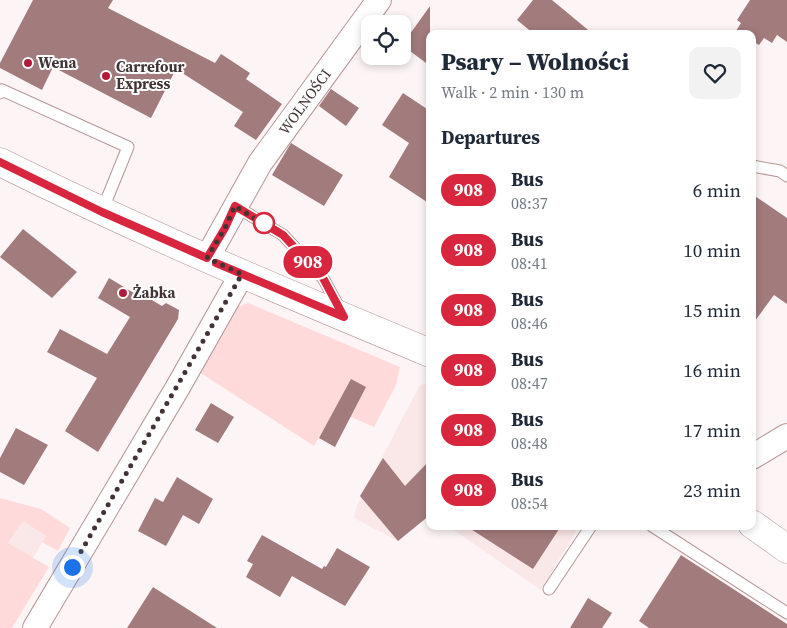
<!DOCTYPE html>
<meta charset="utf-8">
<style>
body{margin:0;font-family:"Source Serif 4",serif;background:#f2f2f3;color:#1f2937;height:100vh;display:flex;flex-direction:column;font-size:19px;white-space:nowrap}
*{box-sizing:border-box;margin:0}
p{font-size:16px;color:#747a83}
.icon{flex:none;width:28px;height:28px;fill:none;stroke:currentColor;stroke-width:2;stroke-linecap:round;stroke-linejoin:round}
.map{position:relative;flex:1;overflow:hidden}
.sheet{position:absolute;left:426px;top:30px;width:330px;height:500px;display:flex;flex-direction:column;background:#fff;border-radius:10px;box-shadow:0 2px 8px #0003}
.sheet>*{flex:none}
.badge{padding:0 10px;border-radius:16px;font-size:18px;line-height:32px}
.tools{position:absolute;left:361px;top:15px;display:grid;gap:10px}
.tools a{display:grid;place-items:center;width:50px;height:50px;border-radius:10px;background:#fff;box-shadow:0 2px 8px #0003;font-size:25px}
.you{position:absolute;width:25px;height:25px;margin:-12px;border:4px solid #fff;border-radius:50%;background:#1a73e8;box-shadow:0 0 0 8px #1a73e833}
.map>.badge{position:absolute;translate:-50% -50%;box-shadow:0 0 0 2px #fff}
h2{padding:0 15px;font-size:19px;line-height:45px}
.round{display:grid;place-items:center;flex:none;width:52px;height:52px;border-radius:10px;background:#f2f2f3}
.head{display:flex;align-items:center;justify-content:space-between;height:85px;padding:0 15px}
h1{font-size:24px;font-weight:800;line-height:38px}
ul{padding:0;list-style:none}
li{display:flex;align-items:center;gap:15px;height:60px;padding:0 15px}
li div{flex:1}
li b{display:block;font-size:19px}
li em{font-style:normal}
li .badge{min-width:55px;font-weight:700;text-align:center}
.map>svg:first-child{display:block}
.built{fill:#fae7e7}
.green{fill:#fedada}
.building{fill:#a27b7c}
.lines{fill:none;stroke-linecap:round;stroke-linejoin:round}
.lane-casing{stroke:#b89697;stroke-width:13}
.street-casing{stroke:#b89697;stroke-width:26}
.secondary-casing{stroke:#b89697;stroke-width:29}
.lane{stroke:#fff;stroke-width:11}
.street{stroke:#fff;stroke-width:24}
.secondary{stroke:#fff;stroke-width:28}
.line-casing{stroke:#fff;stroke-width:11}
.line{stroke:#d7263d;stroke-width:8}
.walk{stroke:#423434;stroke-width:5;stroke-dasharray:0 9}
.poi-dot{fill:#af1b38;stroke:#fff;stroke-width:2}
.stop-dot{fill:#fff;stroke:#d7263d;stroke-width:2.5}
.labels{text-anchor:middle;stroke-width:4;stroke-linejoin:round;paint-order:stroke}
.poi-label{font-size:15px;font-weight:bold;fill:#423434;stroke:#fff;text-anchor:start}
.street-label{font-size:15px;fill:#423434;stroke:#fff}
</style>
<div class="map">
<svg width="787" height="628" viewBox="0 0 787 628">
<rect width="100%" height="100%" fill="#fdf5f5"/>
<path class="built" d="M430,382v133l-32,26 -44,-23 3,-13 63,-120z
M23,521l23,15 -13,22 -25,-14z
M448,526h131l-38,64z"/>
<path class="green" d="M248,303l152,64 -4,18 -22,42 -39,-17 -21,36 -118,-76 35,-61z
M0,498l41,11 29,19 -12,23 -16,-9 4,-6 -23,-15 -15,22 41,24 -37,61h-12z"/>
<path class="building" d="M33,0h80l-5,8 107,55 6,-9 29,19 -4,6 36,25 -26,36 -22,-14 9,-14 -67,-43 -25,49 -98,-51 -11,23 -42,-22v-5z
M533,0h19l41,34h-59l-17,-14z
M750,0h37v42l-10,-7 -5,8 -8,-5 -5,7 -7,-4v-7h-12l-4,-3 5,-8 -4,-3z
M430,6v60l-28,-21z
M331,89l28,19 -13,18 -27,-20z
M403,93l27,18v93l-41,-27 20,-34 -27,-18z
M291,143l52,32 -19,31 -52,-31z
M752,194l35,24v86l-13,-9 -22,30z
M23,229l54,43 -25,26 -52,-41z
M109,278l30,18 1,-3 22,13 4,-3 13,7 -1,9 -80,133 -33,-21 32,-53 -50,-26 13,-23 47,25 23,-37 -32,-19z
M351,379l15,8 -31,60 -16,-9z
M211,403l23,14 -16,26 -23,-13z
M16,428l32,17 -24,40 -24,-13v-14z
M383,458l22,28 25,-26v55l-32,26 -38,-45z
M177,477l36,22 -14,25 -16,-9 -17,31 -28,-15 17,-33 8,4z
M466,526h95l-28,43z
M262,535l60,34 2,-3 2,1 11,-19 33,19 -25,39 -53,-30 -12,21 -34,-20 7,-13 -6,-3z
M681,555l106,69v4h-138l-10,-7z
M153,587l64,41h-90z
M588,598l24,15 -10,15h-32z"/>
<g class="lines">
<g class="lane-casing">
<path id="lane" d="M0,93l2,-3 126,57 -26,64
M752,166l28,5 7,5
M235,206l48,29 40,43 18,33
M652,526l135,87
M549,589l42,-63"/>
</g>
<g class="street-casing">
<path id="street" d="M207,258l53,-95 119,-163
M752,457l35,-21
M35,628l143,-241 64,-113"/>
</g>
<g class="secondary-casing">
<path id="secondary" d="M0,162c141,70 285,131 430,191
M752,524l35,25"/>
</g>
<use href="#lane" class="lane"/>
<use href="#street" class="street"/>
<use href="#secondary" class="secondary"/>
</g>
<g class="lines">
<g class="line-casing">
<path id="line" d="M0,162l102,50 105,46 18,-30 10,-22 48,29 40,43 21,39 -128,-54"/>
</g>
<use href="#line" class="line"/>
<path class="walk" d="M72,567l170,-293 -35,-16 18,-30 10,-22 32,20 -3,-3"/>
</g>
<g class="poi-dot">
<circle cx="28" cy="63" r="5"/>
<circle cx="106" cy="76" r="5"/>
<circle cx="123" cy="293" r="5"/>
</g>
<circle class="stop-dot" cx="264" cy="223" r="10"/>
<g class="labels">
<g class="poi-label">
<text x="38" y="68">Wena</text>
<text x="116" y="72">Carrefour<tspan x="116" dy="17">Express</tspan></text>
<text x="133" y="298">Żabka</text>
</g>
<g class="street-label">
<text transform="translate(305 102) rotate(-54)" y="5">WOLNOŚCI</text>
</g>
</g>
</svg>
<div class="tools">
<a><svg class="icon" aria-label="locate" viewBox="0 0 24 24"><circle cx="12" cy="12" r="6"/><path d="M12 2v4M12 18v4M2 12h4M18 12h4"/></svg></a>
</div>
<div class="you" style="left:72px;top:567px"></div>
<b class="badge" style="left:308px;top:262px;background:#d7263d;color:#fff">908</b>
<section class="sheet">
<div class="head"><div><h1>Psary – Wolności</h1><p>Walk · 2 min · 130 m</p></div><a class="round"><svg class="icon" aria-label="heart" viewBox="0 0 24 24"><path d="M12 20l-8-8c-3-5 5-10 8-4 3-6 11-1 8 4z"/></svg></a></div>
<h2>Departures</h2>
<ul>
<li><span class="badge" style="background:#d7263d;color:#fff">908</span><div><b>Bus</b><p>08:37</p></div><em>6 min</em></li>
<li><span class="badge" style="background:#d7263d;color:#fff">908</span><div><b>Bus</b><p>08:41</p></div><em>10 min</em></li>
<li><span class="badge" style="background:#d7263d;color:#fff">908</span><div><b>Bus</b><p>08:46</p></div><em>15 min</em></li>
<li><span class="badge" style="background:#d7263d;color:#fff">908</span><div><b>Bus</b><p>08:47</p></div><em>16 min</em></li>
<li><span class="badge" style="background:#d7263d;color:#fff">908</span><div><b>Bus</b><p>08:48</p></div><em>17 min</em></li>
<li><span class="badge" style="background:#d7263d;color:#fff">908</span><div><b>Bus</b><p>08:54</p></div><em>23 min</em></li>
</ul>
</section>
</div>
